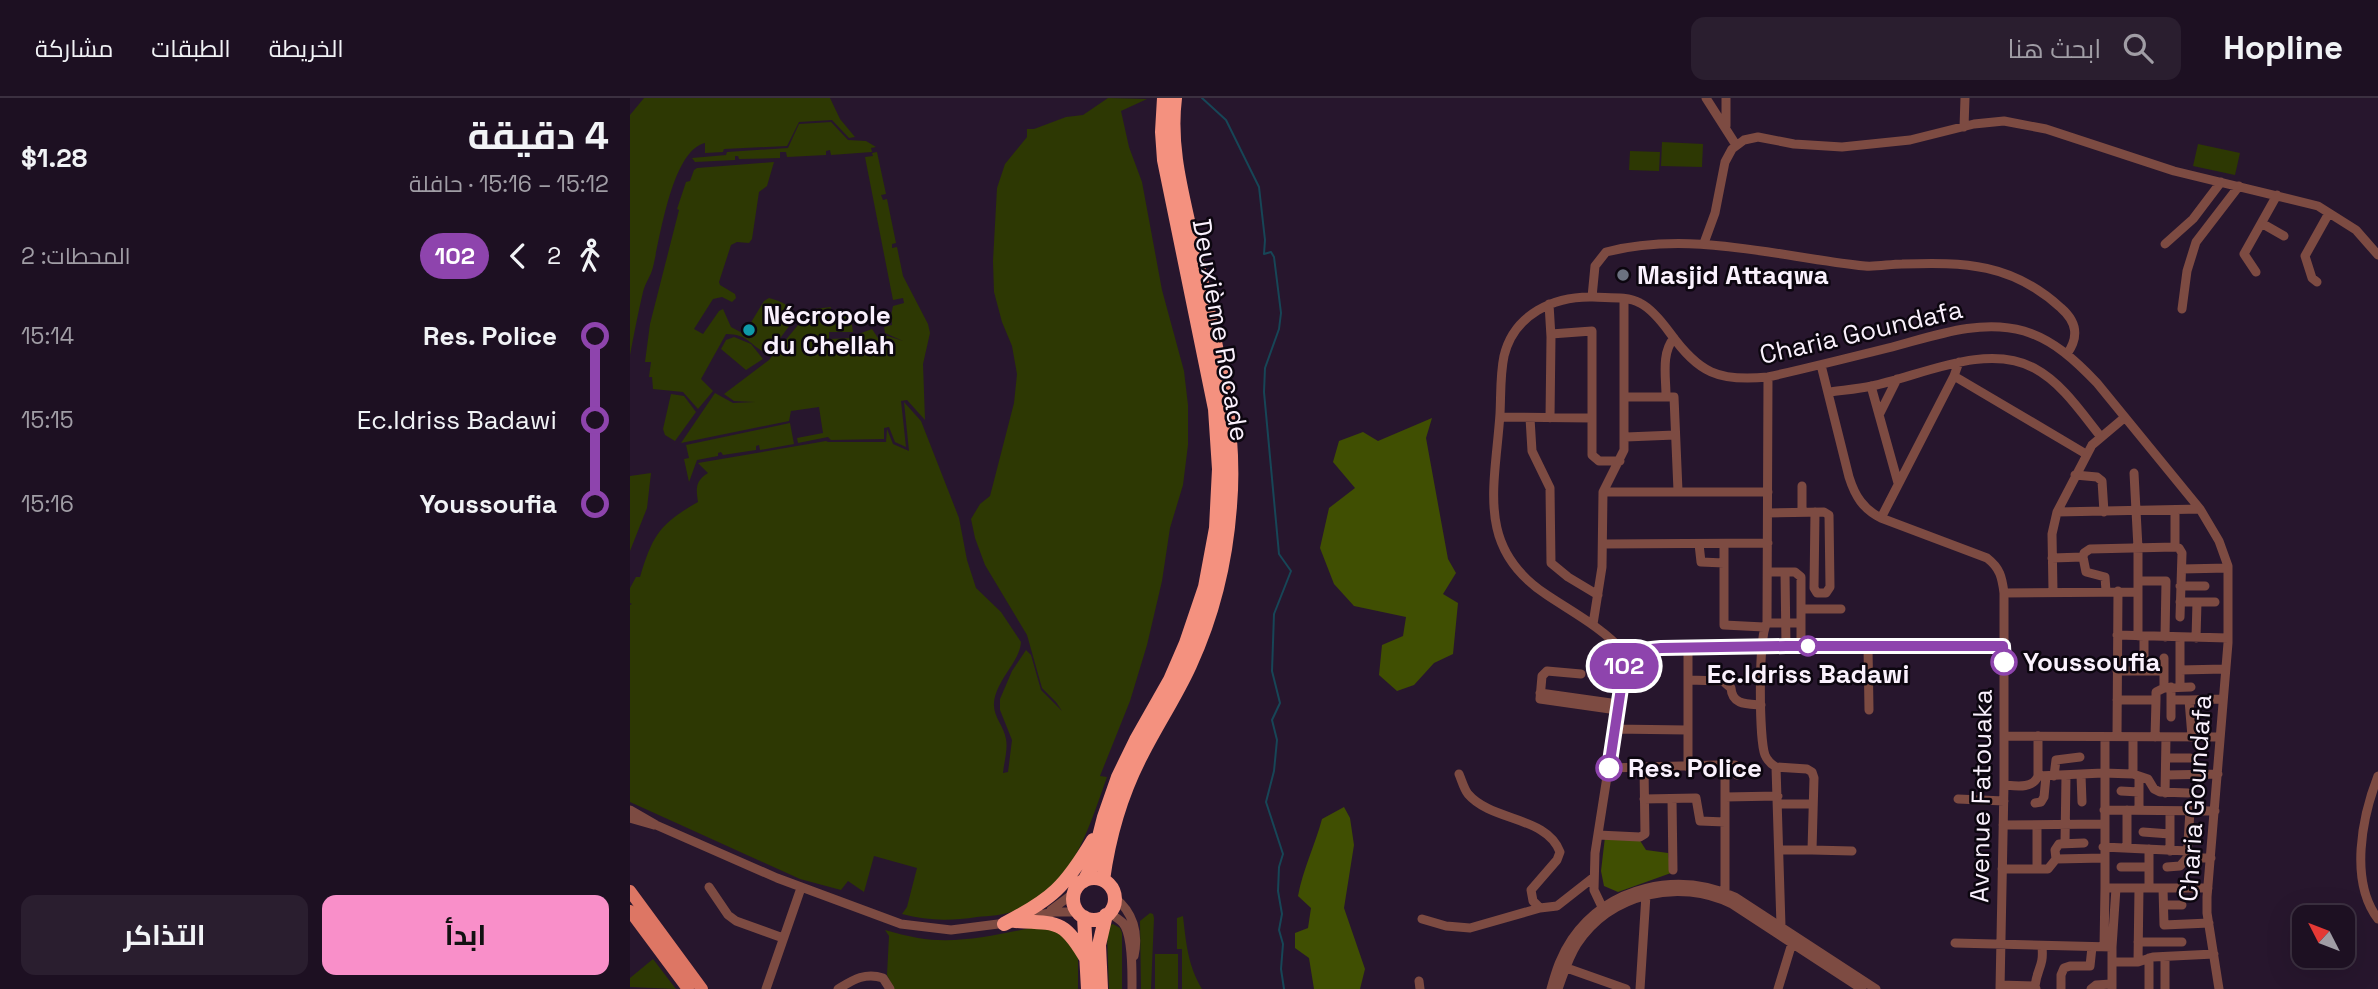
<!DOCTYPE html>
<html lang="ar">
<meta charset="utf-8">
<style>
body{margin:0;font-family:"Space Grotesk",Cairo,sans-serif;background:#2a1e2f;color:#f1f3f6;direction:rtl;height:100vh;display:flex;flex-direction:column;font-size:26px;white-space:nowrap}
*{box-sizing:border-box;margin:0}
p{font-size:23px;color:#a09da5}
.icon{flex:none;width:38px;height:38px;fill:none;stroke:currentColor;stroke-width:2;stroke-linecap:round;stroke-linejoin:round}
.map{position:relative;flex:1;overflow:hidden;direction:ltr}
.side{display:flex;flex-direction:column;background:#1d1022;width:630px}
.side>*{flex:none}
.badge{padding:0 14px;border-radius:23px;font-size:24px;line-height:46px}
.needle{width:46px;rotate:312deg}
.controls{position:absolute;left:1662px;top:807px;display:grid;gap:14px}
.controls a{display:grid;place-items:center;width:63px;height:63px;border-radius:14px;background:#1d1022;box-shadow:0 7px 28px #0002,0 0 0 2px #3b3040;font-size:35px}
.map>.badge{position:absolute;translate:-50% -50%;box-shadow:0 0 0 4px #fff}
.legs{display:flex;align-items:center;gap:10px;height:77px;padding:0 21px;font-size:23px}
.legs p{margin-inline-start:auto}
.overview{display:flex;align-items:center;justify-content:space-between;height:119px;padding:0 21px}
h1{font-size:38px;font-weight:700;line-height:52px}
.cta{display:flex;gap:14px;margin-top:auto;padding:14px 21px}
.cta a{flex:1;height:80px;border-radius:14px;background:#f98fc9;color:#111;font-size:28px;font-weight:700;line-height:80px;text-align:center}
.cta a+a{background:#2a1e2f;color:#f1f3f6}
ul{padding:0 21px;list-style:none}
li{display:flex;align-items:center;gap:24px;height:84px;font-size:26px}
li i{display:grid;place-items:center;width:10px;height:100%;margin:0 9px;background:currentColor}
li i::after{content:'';width:18px;height:18px;margin:-9px;border:5px solid;border-radius:50%;background:#1d1022}
li p{margin-inline-start:auto}
li:first-child i{background:linear-gradient(#0000 50%,currentColor 0)}
li:last-child i{background:linear-gradient(currentColor 50%,#0000 0)}
header{display:flex;align-items:center;gap:42px;box-sizing:border-box;height:98px;padding:0 35px;background:#1d1022;border-bottom:2px solid #3b3040}
header strong{font-size:33px}
nav{display:flex;gap:38px;margin-inline-start:auto;font-size:24px}
.search{width:490px;height:63px;background:#2a1e2f;display:flex;align-items:center;gap:18px;box-sizing:border-box;padding:0 24px;border-radius:14px;color:#a09da5;font-size:26px}
main{display:flex;flex:1;min-height:0}
.map>svg:first-child{display:block}
.green{fill:#2d3803}
.forest{fill:#404f02}
.lines{fill:none;stroke-linecap:round;stroke-linejoin:round}
.stream{stroke:#174657;stroke-width:2}
.minor{stroke:#7d4b42;stroke-width:9}
.major{stroke:#dd7664;stroke-width:12}
.highway{stroke:#f4917f;stroke-width:14}
.line-1-casing{stroke:#fff;stroke-width:16}
.line-1{stroke:#8e44ad;stroke-width:10}
.worship-dot{fill:#6b7280;stroke:#0c060f;stroke-width:2.5}
.culture-dot{fill:#0f9aa8;stroke:#0c060f;stroke-width:2.5}
.stop-1-dot{fill:#fff;stroke:#8e44ad;stroke-width:3.5}
.labels{text-anchor:middle;stroke-width:5;stroke-linejoin:round;paint-order:stroke}
.poi-label{font-size:26px;font-weight:bold;fill:#faf1fd;stroke:#0c060f;text-anchor:start}
.street-label{font-size:26px;fill:#faf1fd;stroke:#0c060f}
.stop-label{font-size:26px;font-weight:bold;fill:#faf1fd;stroke:#0c060f;text-anchor:start}
</style>
<header>
<strong>Hopline</strong>
<div class="search"><svg class="icon" aria-label="search" viewBox="0 0 24 24"><circle cx="10" cy="10" r="6"/><path d="M15 15l6 6"/></svg>ابحث هنا</div>
<nav><a>الخريطة</a><a>الطبقات</a><a>مشاركة</a></nav>
</header>
<main>
<div class="map">
<svg width="1748" height="891" viewBox="0 0 1748 891">
<rect width="100%" height="100%" fill="#27162d"/>
<path class="green" d="M14,0h186l10,21 15,18 -6,1 -17,-18 -33,2 -12,24 -63,3 -1,3 -18,1v-10c-33,7 -45,96 -52,124 -2,9 -8,16 -10,25 -5,21 -9,42 -13,63v-240z
M478,0l39,1 -26,12 8,36 13,35 20,108 22,81 4,34v40l-5,40 -13,43 -8,53 -15,64 -17,56 -30,75 7,1c-19,53 -35,112 -92,134 -12,4 -25,5 -38,6 -26,4 -50,4 -75,-3l5,-7 10,-39 -43,-12 -10,36 -16,-11 -7,9 -41,-11 -170,-77v-197l2,-1 -2,-1v-15l6,-11h4c13,-43 20,-53 58,-75 -2,-13 -3,-21 10,-29l-10,-10 128,-22 2,1h58l1,-13 6,15 16,7 -5,-49 17,19 38,97 8,42 9,28 25,24 20,30c-1,20 -25,38 -27,61 -1,14 10,23 12,36 2,11 -2,23 -3,34l5,-1 4,-32 -12,-30v-11l12,-28 14,-21 5,5 10,35 21,21 -6,-9 -14,-14 -15,-53 -42,-70 -10,-27 -4,-19 9,-15 10,-8 24,-93 3,-29 -5,-28 -10,-24 -8,-30 -1,-31 4,-73 8,-24 22,-27v-8h7l32,-12 17,-2z
M201,24l17,18 18,1 10,6 -5,1 1,4 -41,3 -1,-5 -4,1v4l-39,2 -1,-5h-6v6l-41,1 -1,-3h-3v4l-40,2 -3,-4 34,-3 1,-3 61,-4 11,-24z
M1032,44l41,2 -1,23 -41,-1z
M1568,46l42,9 -5,22 -42,-9z
M1000,53l30,1 -1,19 -30,-1z
M247,54l9,42 -5,1 2,5 4,-1 9,44 -4,1v4l5,-1 6,29 25,48 2,9 -7,31 2,56 -18,-20 -6,1 5,46 -11,-5 -6,-15 -5,1v11l-53,1 -3,-3 -30,6 -1,-5 26,-5 -4,-26 -28,4 -2,10 -108,22 34,-50 18,10 22,-1 -21,-1 -10,-7 45,-34 39,-47 6,-4 17,-2 -1,5 5,1 1,-4 15,10 2,13h-24v7l24,-1 1,8h2v-11l16,-6 8,12 6,-1 -1,-5 18,6 -18,-8 -1,-6 8,-2 -1,-10 2,-9 11,-3 -1,-5 -10,2 -28,-143 8,-1 -1,-3z
M144,64l-7,24 -8,6 -7,47 -3,4 -12,-1 -6,3 -12,37 1,3 15,9 1,4 -4,4 -10,-5 -9,2 -19,30 9,5 16,-23 4,-2 8,18 13,7 20,-33 5,-3c14,4 23,7 24,23l-21,28 -7,3c-15,-6 -16,-18 -39,-18l-25,45 12,12 -15,18 -15,-17 -30,-3 -1,-12h-3l2,-15h-6l5,-38 29,-114 -2,-1 9,-27 4,-1 4,-11 3,-2z
M104,239l17,7 12,15 -17,11 -25,-21 5,-9z
M41,296l13,2 12,16 -21,29 -10,-6 -2,-6z
M160,325l4,21 -34,6 -1,-5 -3,1v4l-33,5 -2,-3 -3,1v3l-21,4 -8,22 -5,-23 5,-1 -3,-13z
M21,375l-4,35 -17,43v-75z
M520,815l3,1 1,4 -3,71h-10l-1,-68z
M553,818c3,27 5,50 19,73h-20v-40h-5v-31z
M483,826l7,4 2,5v56h-13l-2,-55 3,-9z
M410,828l14,2 24,21v40h-184l-7,-14 2,-39 -4,-6c11,3 22,6 33,8 40,7 83,-4 122,-12z
M525,856h23v35h-23z
M23,861l23,30 -46,-2v-9z"/>
<path class="forest" d="M802,320l-6,20 22,121 8,14 -13,21 15,9 -5,51 -19,9 -20,22 -17,6 -18,-16 3,-30 21,-9 3,-19 -52,-11 -20,-22 -14,-36 9,-40 26,-20 -22,-26 6,-21 24,-9 15,9z
M714,709l6,11 4,27 -10,63 21,61 -5,20h-46l-5,-31 -14,-10v-15l13,-5 3,-20 -13,-12c5,-27 17,-51 24,-77z
M975,739l34,2 7,11 22,3 3,20 -53,19 -14,-6 -3,-15z"/>
<g class="lines">
<path class="stream" d="M572,0l24,22 33,67 6,53 -1,14 7,-2 3,5 7,56 -2,16 -14,39 -1,24 15,162 12,17 -17,43 -2,57 8,32 -8,17 5,20 -3,31 -8,31 17,52 -4,13 -1,24 4,23 -3,16 4,14 -2,25 3,20"/>
<path class="minor" d="M1076,0l30,47
M1096,28v-28
M1334,29l1,-29
M1633,126l21,12
M1074,145l11,-30 10,-51 7,-13 12,-9 14,-3 36,7 48,3 68,-7 64,-16 30,-3 42,8 128,42 144,35 38,24 22,25
M1535,146l28,-25 28,-37
M1626,174l-12,-18 33,-59
M1687,184l-5,-4 -7,-22 24,-43
M962,199l3,-31 11,-14c86,-22 173,5 259,14 12,1 25,-2 37,-2 63,-2 110,-1 159,44 16,14 18,29 6,46
M919,206l2,33 -1,81
M1552,211l5,-38 9,-29 43,-56
M921,236l41,-3v124l7,6h21
M1191,267l28,112c6,19 14,32 32,41l106,40c13,10 15,19 17,35v192l-4,204
M1324,278l132,78
M1138,279l-1,246c-9,12 -8,116 -2,132 2,5 6,9 11,12l5,159
M1241,288l27,97
M1199,294c14,-2 29,-3 43,-6 48,-10 114,-44 162,-18 28,15 47,44 67,69
M1036,298c0,-19 -5,-43 8,-58
M995,299h49l4,94
M1249,317l18,-36
M870,319l92,1
M900,320l2,33 18,37 1,75 17,14 30,18
M996,339l49,-2
M1504,375l4,75v88
M1445,377l22,2 5,4 2,31
M1172,388v26
M973,394h165
M1427,414l143,-3
M1138,415l56,-1 5,3 1,72 -4,6h-9l-3,-5 1,-76
M1251,420l73,-142 5,-14
M973,446l165,-1
M1069,446l2,18 23,1
M1094,446v81l40,2
M1545,449l4,1 3,5 -2,64
M1453,459l3,15 19,5 1,14
M1422,460l31,-1 1,-4 6,-4 85,-2v-37
M1552,471l46,-1
M1138,474h27l6,5v69
M1155,474l1,74
M1508,483h28l-1,56
M1550,488h25
M1423,493l-1,-57 5,-22 35,-67 32,-27
M1374,495l133,-1
M1550,504h35
M1171,511h40
M1137,525h34
M963,526l9,-57 1,-75 21,-42v-151
M1487,537l111,3
M1514,538v34
M1550,540v49
M1566,540l1,-36
M1238,549l1,63
M993,553c-22,-24 -49,-38 -76,-56 -72,-47 -52,-108 -47,-181 1,-19 0,-39 4,-58 10,-42 50,-60 89,-59 15,1 34,-1 47,6 12,6 22,19 30,30 29,40 48,49 98,44 40,-9 80,-19 120,-29 43,-11 91,-30 136,-17 30,9 52,30 73,52l103,126 19,32 9,25v77l-21,254v16l12,76
M993,553l38,-3 125,-2h217
M1550,572l45,-1
M1487,573h46
M951,576l-34,-3 -5,5 -2,23 77,11
M1058,582l35,1 8,7c1,17 16,16 30,17
M1541,589v13h18l3,37
M1534,590v-30
M910,595l78,11
M1487,602h39v-8l8,-4 27,-1
M1559,602l33,-1
M1541,619v-17
M984,631l73,1
M1374,638l216,1
M1487,638l1,-145
M1475,639v151h11l-4,59v42
M1525,639l1,-37
M1536,660h24
M1058,669v-118
M1094,669l11,-2 2,10
M1146,669l31,2 5,3 2,6 -2,72h-33
M979,670l108,-3 8,3v130
M829,676c3,7 5,15 9,20 24,28 79,22 92,58l-3,8 -26,30 2,11 7,7 17,-2 37,-29
M1503,676v-37
M1451,677l1,27
M1536,677l52,-1
M1408,678v-40
M1424,678l2,-16 24,-3
M1748,678c-16,41 -29,105 0,143
M1374,687c12,1 29,4 34,-9l65,-3 30,1 15,5 6,10 6,3 28,1
M1491,693l18,1
M1535,695l1,-56
M1095,699l53,-1
M1014,701l52,-1 4,23 25,1
M1042,701l1,71
M1328,701l46,2
M1405,705l6,-1 3,-5 2,-21
M1148,706h35
M0,712l26,15 121,53 124,46 50,6 55,-7
M1474,712l111,1
M1509,712v-33
M0,720l24,7
M1373,727l101,-1
M1513,734l27,2
M968,737l42,2 5,-3 -1,-66
M1435,745l1,-68
M1454,745l-25,1 -4,6 1,9 48,-1
M1473,749l85,4
M1497,750v-38
M1182,752l40,1
M1540,753v-40
M1557,760h24
M1491,769h28
M1537,769l13,-1 7,-8 3,-47
M1372,771h46l8,-10
M1407,771v-44
M79,789l19,28 8,6 47,17
M1486,790h92
M1519,790v-39
M1533,790l1,37 45,-2
M485,800c18,14 24,35 19,58
M1534,807h18
M421,812l23,-17
M974,813l-10,-21 1,-37 28,-178v-24
M479,815c5,3 10,6 14,10 10,12 9,50 9,66
M396,820l28,-6h24
M792,821l24,7 24,2 70,-20
M1508,844h44
M1325,845l157,4
M1474,849l1,-59
M1482,864h26l15,-5 61,-3
M1508,864l1,-74
M931,868l65,23
M789,883l1,8
M1370,887l35,1 1,3
M1405,888c2,-18 9,-19 7,-39
M136,891l35,-101
M208,891c15,-9 27,-17 45,-11l7,11
M921,891c5,-18 10,-34 21,-50 37,-53 106,-68 163,-42l141,92
M928,891c6,-16 10,-31 19,-45 34,-51 102,-66 155,-40l130,85
M1010,891l6,-94
M1148,891l15,-49
M1431,891v-14l3,-7 6,-2h20l2,-19
M1461,891l5,-4 15,-1
M1519,891v-31
M1535,891v-32"/>
<path class="major" d="M0,793l72,98
M0,813l58,78"/>
<path class="highway" d="M443 801a21 21 0 1 1 42 0a21 21 0 1 1-42 0Z
M473,782c6,-44 18,-86 39,-126 15,-30 34,-58 48,-89 23,-50 36,-104 40,-159 8,-92 -20,-182 -39,-272 -10,-45 -22,-89 -16,-136
M454,783l7,-13 13,-51 14,-40 18,-37 34,-60 16,-37 19,-56 11,-59 3,-59 -4,-60 -51,-249 -2,-28 2,-34
M454,819l4,72
M385,823c44,2 49,-1 72,39
M374,826c48,-25 61,-37 89,-84
M471,891l-2,-44 7,-30"/>
</g>
<g class="lines">
<g class="line-1-casing">
<path id="line-1" d="M979,670l14,-93v-23l38,-4 125,-2h217l1,16"/>
</g>
<use href="#line-1" class="line-1"/>
</g>
<circle class="worship-dot" cx="993" cy="177" r="7"/>
<circle class="culture-dot" cx="119" cy="232" r="7"/>
<g class="stop-1-dot">
<circle cx="1178" cy="548" r="9"/>
<circle cx="1374" cy="564" r="12"/>
<circle cx="979" cy="670" r="12"/>
</g>
<g class="labels">
<g class="poi-label">
<text x="1007" y="186">Masjid Attaqwa</text>
<text x="133" y="226">Nécropole<tspan x="133" dy="30">du Chellah</tspan></text>
</g>
<g class="street-label">
<text transform="translate(591 232) rotate(80)" y="9">Deuxième Rocade</text>
<text transform="translate(1231 234) rotate(-13)" y="9">Charia Goundafa</text>
<text transform="translate(1351 698) rotate(-89)" y="9">Avenue Fatouaka</text>
<text transform="translate(1565 700) rotate(-86)" y="9">Charia Goundafa</text>
</g>
<g class="stop-label">
<text x="1393" y="573">Youssoufia</text>
<text x="1178" y="585" text-anchor="middle">Ec.Idriss Badawi</text>
<text x="998" y="679">Res. Police</text>
</g>
</g>
</svg>
<div class="controls">
<a><svg class="needle" viewBox="-14 -14 28 28"><path d="M0-13l5 13h-10z" fill="#e53935"/><path d="M0 13l5-13h-10z" fill="#a09da5"/></svg></a>
</div>
<b class="badge" style="left:994px;top:568px;background:#8e44ad;color:#fff">102</b>
</div>
<section class="side">
<div class="overview"><div><h1>4 دقيقة</h1><p>15:12 – 15:16 · حافلة</p></div><b>$1.28</b></div>
<div class="legs"><svg class="icon" aria-label="walk" viewBox="0 0 24 24"><circle cx="13" cy="4" r="2"/><path d="M13 8l-2 6 4 7M11 14l-3 7M7 12l3-4h3l4 4"/></svg>2<svg class="icon" aria-label="back" viewBox="0 0 24 24"><path d="M15 5l-7 7 7 7"/></svg><b class="badge" style="background:#8e44ad;color:#fff">102</b><p>المحطات: 2</p></div>
<ul>
<li><i style="color:#8e44ad"></i><b>Res. Police</b><p>15:14</p></li>
<li><i style="color:#8e44ad"></i><span>Ec.Idriss Badawi</span><p>15:15</p></li>
<li><i style="color:#8e44ad"></i><b>Youssoufia</b><p>15:16</p></li>
</ul>
<div class="cta"><a>ابدأ</a><a>التذاكر</a></div>
</section>
</main>
